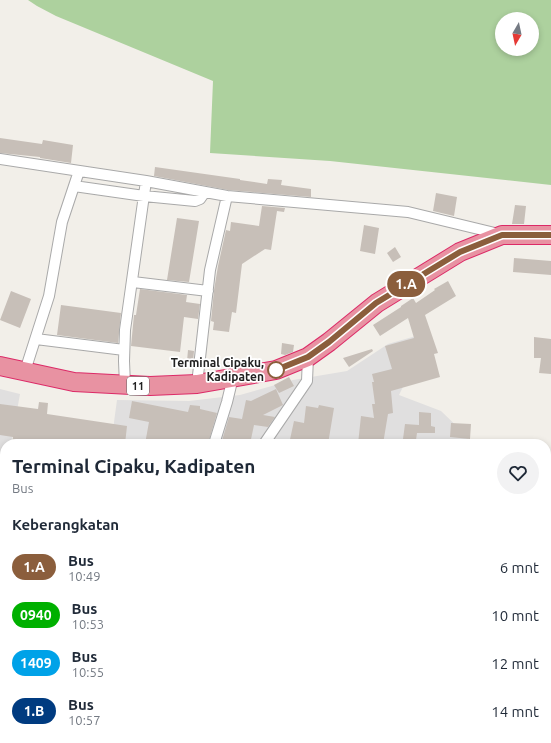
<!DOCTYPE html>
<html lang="id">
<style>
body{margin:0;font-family:Ubuntu,sans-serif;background:#f2f2f3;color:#1f2937;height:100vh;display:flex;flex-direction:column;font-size:15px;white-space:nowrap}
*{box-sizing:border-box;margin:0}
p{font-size:13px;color:#747a83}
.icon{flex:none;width:22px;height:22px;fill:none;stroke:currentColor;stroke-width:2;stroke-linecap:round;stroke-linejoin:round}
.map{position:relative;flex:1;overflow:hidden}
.sheet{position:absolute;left:0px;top:439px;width:551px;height:304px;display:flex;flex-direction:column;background:#fff;border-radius:16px 16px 0 0;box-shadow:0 2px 6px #0003}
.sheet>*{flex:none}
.badge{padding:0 8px;border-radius:13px;font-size:14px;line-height:26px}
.needle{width:26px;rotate:189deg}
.controls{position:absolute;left:495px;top:12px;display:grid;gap:8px}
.controls a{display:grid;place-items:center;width:44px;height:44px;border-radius:50%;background:#fff;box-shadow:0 2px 6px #0003;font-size:20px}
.map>.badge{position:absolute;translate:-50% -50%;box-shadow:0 0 0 2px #fff}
h2{padding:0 12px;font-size:15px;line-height:36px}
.round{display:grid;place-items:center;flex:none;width:42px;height:42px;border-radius:21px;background:#f2f2f3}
.summary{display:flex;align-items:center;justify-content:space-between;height:68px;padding:0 12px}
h1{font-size:19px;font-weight:600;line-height:30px}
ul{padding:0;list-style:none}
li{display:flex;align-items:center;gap:12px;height:48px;padding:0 12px}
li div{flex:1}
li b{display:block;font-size:15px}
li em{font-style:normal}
li .badge{min-width:44px;font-weight:700;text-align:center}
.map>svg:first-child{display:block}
.residential{fill:#e0dfdf}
.forest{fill:#add19e;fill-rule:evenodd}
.building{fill:#c7bfb8}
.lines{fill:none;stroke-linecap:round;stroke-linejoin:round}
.street-casing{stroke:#a9a9a9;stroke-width:12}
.highway-casing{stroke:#dc2a67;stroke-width:20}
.street{stroke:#fff;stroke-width:10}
.highway{stroke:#e892a2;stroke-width:18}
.line-casing{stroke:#fff;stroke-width:9}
.line{stroke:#8b5e3c;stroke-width:6}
.stop-dot{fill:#fff;stroke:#8b5e3c;stroke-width:2}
.labels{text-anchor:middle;stroke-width:3.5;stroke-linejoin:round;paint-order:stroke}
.shield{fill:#fff;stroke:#646464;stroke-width:1}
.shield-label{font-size:11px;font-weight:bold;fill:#222}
.stop-label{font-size:12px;font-weight:bold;fill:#222;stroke:#fff;text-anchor:end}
</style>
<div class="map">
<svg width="551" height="743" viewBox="0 0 551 743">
<rect width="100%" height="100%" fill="#f2efe9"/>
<path class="residential" d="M430,332l-31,63 42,16 27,26v7h-357l6,-44 72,1 51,-6 53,-15 54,-9 41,-27z
M0,389l20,5 -9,50h-6v29l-2,12h2v253h235l-14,3 -2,2h-224z"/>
<path class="forest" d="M28,0h523v185l-221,-24 -120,-8 3,-72 -157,-65 -19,-10zM502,19h30v30h-30z"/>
<path class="building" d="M0,138l42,6 1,-4 30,5 -2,18 -31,-5v-1l-40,-4z
M155,167l85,12v1l27,4 1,-5 14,1 -1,5 30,4v8l-83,-7 -74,-14z
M436,193l21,4 -3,19 -21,-5z
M515,205l11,1 -2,18h-12z
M262,206l23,2 -1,4 -7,-1 -6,39 -6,-1 -23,15 -6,49 -4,-1 -3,20 -16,-2 1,-8 -3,-1 3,-31 4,-24 8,-36 4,1 1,-9 28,4z
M177,218l22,3 -10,61 -22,-2z
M364,225l15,3 -4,26 -15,-3z
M395,247l6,10 -8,5 -6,-9z
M514,258l37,3v14l-38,-3z
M448,281l8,15 -31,19 13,38 -4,1 6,23 -49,14 2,22 -5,1 -5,30h-25l3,-28 13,2 -2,-14h3l-3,-22h2l-2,-8 20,-5 -7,-23 29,-8 -6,-20 -28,18 -7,-11 28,-18v-1l12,-8 3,5 19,-13 -1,-1z
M140,289l47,6 -1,7 14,2 -2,15 -14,-2 -4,35 -49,-6 3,-31h2z
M11,291l20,8 -11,29 -20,-8z
M61,305l60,8 -3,30 -61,-8z
M534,337l17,2v35l-12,-1 2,-15h-7z
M282,343l12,2 -1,7 -8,3 -4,-1z
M372,349l1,2 -24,16 -6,-9z
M188,350l6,1 -1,11 -6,-1z
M289,377l5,9 -15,7 -5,-8z
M276,389l7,16 -20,10 12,2 -7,10 -14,-2 -4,19 -15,-2 -1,2h-13l8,-27 13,2 4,-19 5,1z
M132,401l56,11 2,-7 10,1v3l17,4 -9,31h-63l4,-22 -20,-4z
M39,402l9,1 -1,11 80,12 -2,18h-113l1,-7 -13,-2v-31l38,5z
M319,405l15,3 -6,36h-39l5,-23 10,2 2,-17 12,2z
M419,412l12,1v13l4,1v6h-18l-1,7 -13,-1 2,-15 14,1z
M451,423l20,1 -1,15 -20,-2z"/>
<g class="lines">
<g class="street-casing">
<path id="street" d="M0,159l146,22 81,15 181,16 91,22
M74,186l70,10 51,5 5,-2 5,-7
M133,282l75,9
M36,339l88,11
M25,371l24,-75 13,-74 17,-51
M197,384l13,-114 17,-74
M125,385l-1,-24 1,-31 21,-149
M214,444l13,-42 6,-25
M264,444l43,-63 1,-24
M0,604l5,-4
M417,738l24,5
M112,743l2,-5
M387,743l1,-5"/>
</g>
<g class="highway-casing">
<path id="highway" d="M0,366l74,16 76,4 47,-2 79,-14 32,-13 21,-15 48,-39 83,-51 42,-17h49"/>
</g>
<use href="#street" class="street"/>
<use href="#highway" class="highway"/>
</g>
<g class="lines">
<g class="line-casing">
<path id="line" d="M276,370l32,-13 21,-15 47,-39 84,-51 42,-17h49"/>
</g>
<use href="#line" class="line"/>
</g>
<circle class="stop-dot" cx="276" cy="370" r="8"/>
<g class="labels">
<rect class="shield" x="127" y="377" width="22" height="18" rx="3"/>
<g class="shield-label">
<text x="138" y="390">11</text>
</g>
<g class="stop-label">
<text x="264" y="367">Terminal Cipaku,<tspan x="264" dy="14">Kadipaten</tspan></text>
</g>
</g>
</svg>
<div class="controls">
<a><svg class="needle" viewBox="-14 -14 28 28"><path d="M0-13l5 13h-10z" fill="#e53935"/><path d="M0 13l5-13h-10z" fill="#747a83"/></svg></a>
</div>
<b class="badge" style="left:406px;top:284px;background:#8b5e3c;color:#fff">1.A</b>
<section class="sheet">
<div class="summary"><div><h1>Terminal Cipaku, Kadipaten</h1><p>Bus</p></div><a class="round"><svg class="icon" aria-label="heart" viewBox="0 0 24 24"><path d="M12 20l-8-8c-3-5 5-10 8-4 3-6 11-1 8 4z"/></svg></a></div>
<h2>Keberangkatan</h2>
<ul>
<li><span class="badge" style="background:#8b5e3c;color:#fff">1.A</span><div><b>Bus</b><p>10:49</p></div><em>6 mnt</em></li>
<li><span class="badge" style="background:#00b000;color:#fff">0940</span><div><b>Bus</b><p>10:53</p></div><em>10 mnt</em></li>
<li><span class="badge" style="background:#00a2e8;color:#fff">1409</span><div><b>Bus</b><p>10:55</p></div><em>12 mnt</em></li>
<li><span class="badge" style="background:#003b80;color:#fff">1.B</span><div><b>Bus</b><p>10:57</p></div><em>14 mnt</em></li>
</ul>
</section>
</div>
